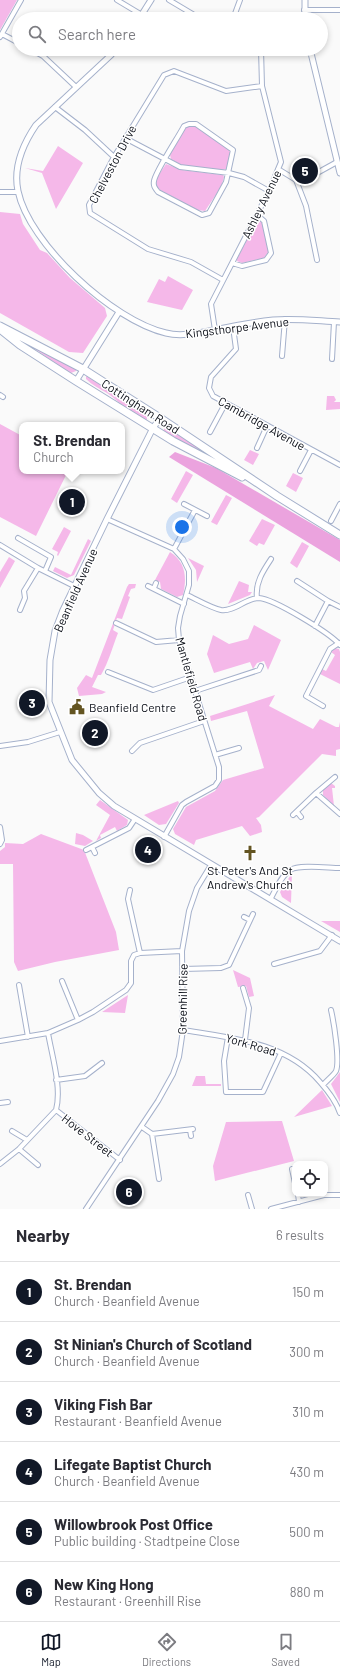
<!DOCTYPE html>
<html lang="en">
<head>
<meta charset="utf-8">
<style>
  body { margin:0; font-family:Barlow,sans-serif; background:#f2f2f3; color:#2b2b33 }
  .controls { position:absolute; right:12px; bottom:12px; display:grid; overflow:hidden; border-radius:8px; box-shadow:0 2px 6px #0003 }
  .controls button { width:36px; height:36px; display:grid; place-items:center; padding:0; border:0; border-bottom:1px solid #e1e1e2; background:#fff; color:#2b2b33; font:20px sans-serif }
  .you { position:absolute; left:182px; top:527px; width:14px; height:14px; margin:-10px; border:3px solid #fff; border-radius:50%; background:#1a73e8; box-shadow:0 0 0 6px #1a73e833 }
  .badge { display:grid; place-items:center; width:26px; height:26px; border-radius:50%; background:#111827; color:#fff; font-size:13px; font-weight:700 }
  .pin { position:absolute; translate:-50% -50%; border:2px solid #fff; box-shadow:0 1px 4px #0006 }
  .popup { position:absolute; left:19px; top:422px; width:106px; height:52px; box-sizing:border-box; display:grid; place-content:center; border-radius:8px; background:#fff; filter:drop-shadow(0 1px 3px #0005); font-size:13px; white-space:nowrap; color:#7c7c81 }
  .popup b { font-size:15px; color:#2b2b33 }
  .popup::after { content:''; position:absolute; left:50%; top:100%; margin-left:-8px; border:8px solid transparent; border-top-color:#fff }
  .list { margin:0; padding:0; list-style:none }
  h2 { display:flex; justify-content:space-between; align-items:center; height:52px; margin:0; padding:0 16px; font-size:17px }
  h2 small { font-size:13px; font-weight:400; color:#7c7c81 }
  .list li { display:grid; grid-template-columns:26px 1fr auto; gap:12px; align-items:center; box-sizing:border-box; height:60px; padding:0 16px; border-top:1px solid #e1e1e2 }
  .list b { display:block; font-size:15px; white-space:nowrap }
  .list p { margin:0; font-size:13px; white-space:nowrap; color:#7c7c81 }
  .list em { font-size:13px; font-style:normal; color:#7c7c81 }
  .icon { flex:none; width:22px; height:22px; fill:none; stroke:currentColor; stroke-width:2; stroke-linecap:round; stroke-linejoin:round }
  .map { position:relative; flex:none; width:340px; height:1209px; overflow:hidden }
  .search { position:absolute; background:#fff; box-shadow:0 2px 6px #0003; left:12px; right:12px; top:12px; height:44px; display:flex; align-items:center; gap:10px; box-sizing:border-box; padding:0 14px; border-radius:22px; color:#7c7c81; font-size:15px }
  .sheet { height:412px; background:#fff }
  nav { display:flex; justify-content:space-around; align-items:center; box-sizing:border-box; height:56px; border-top:1px solid #e1e1e2; background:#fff; font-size:11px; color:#7c7c81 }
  nav a { display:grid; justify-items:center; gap:2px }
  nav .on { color:#111827 }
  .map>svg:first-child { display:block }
  .green { fill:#f5b8e9 }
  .forest { fill:#eba3de }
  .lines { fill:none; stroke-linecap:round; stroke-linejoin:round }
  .minor-casing { stroke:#a5b1cb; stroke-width:6 }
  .tertiary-casing { stroke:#a5b1cb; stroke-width:7 }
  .trunk-casing { stroke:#a5b1cb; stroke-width:9 }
  .minor { stroke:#fff; stroke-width:4 }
  .tertiary { stroke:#fff; stroke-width:5 }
  .trunk { stroke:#fff; stroke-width:7 }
  .labels { text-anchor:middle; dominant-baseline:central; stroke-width:3; stroke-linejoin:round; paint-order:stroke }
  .street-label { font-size:12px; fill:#090d16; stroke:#fff }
  .poi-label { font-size:12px; fill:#090d16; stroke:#fff; text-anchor:start }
</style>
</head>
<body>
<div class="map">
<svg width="340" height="1209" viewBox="0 0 340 1209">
  <rect width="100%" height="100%" fill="#fafafa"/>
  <path class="green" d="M0,0H17L0,30Z
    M188,126L197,127L228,147L232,152L226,169L222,170L183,166L171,159L170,155L185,128Z
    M58,146L83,163L56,209L42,173L25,168L43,171Z
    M166,164L182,170L223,175L224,177L221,187L205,211L197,210L160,190L155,185L156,179Z
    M0,212L20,214L23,224L40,250L47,253L70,278L105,308L107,316L83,353L69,352L0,313Z
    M257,221H260L263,223L269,251L264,258L242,263L237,261V259Z
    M168,276L193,290L182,310L147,302L159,279L165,282Z
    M26,343L76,369V371L71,373L67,371Z
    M86,376L112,392L124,402L147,416V420C132,416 120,402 107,393C100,389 92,385 86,379Z
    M327,396H334L336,400L334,402H340V409L326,410Z
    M0,424L22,436V471H68L36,536L0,517Z
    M169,427L233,469L203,454L164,431V429Z
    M250,450L259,454L253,465L244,460Z
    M186,471L193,475L177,503L171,499Z
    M293,473L303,478L296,492L286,486Z
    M226,495L232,498L217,525L211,522Z
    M262,519L275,525L264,545L259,543L257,546L249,541Z
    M64,527L71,531L58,556L57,555L58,552L52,549Z
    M88,539L91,541L74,575L67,578L53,571L55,567L71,575Z
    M302,542L309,546L297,568L290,563Z
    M170,552C186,562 187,578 183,595L177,597L161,589L160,582L155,580Z
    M9,557L15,561L0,588V572Z
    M188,558L204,566L197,582L196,570Z
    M239,581L249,585L248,592H252L250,595L228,604Z
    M129,584H136L135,588L131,589L128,596L130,597L122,619L117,618L113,630L118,633C112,648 109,661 101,675H98L92,687L106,692L102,694L79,696L77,688L86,675L92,678L127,587Z
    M254,625L281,640L268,670L264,661L257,663L253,669L250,662L214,673L207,654L213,635L229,644L248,639Z
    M335,648L339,649L340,652V684L320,674V672L322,669L326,671L335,655L331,652Z
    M275,695L269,706L313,729L320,719L336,727H339L340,722V749L336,750V756L322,754L259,817L256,818L261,825L262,832L250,836L242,826L196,840L194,845L175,834L173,829L186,807L215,791L223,780L264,768L247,711L211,721L210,716Z
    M331,783L335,786V788H332L334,806L323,795V790Z
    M100,800L128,820L127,825L117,831L115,827L100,835L101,838L96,841L110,815L96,805Z
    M178,801L179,803L166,824L159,825L144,815Z
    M76,833L83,835L93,841L85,846L75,844Z
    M41,834L84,850L116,932L119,950L55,962L18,971L14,962L13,864H0V851L5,847V843L23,844Z
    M292,873L291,903L282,897L280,892Z
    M321,921H340V932Z
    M233,970L250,978L254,996L249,997L246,986L238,987Z
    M128,995L125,1013L102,1012Z
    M340,1072V1102L331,1084Z
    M196,1076H205L206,1084H221V1086H192Z
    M322,1090L332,1106L294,1117Z
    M282,1121L294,1161L215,1181L213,1166L226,1122Z"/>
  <path class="forest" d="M175,452L216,468L340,540V562L169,457Z"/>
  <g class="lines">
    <defs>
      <path id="minor" d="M117,0L142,15
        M169,0L201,19
        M304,10H340
        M233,19L240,0
        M2,34L19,43
        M0,37L21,0
        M30,49L43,56L76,87
        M43,56L48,49
        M55,107L85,130L114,157
        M189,124H196L233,150L226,182L209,213L202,215L158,192C155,188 153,186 154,181C155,172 179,136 184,126Z
        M125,138L180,167L229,173L244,177L269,191
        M278,169L296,180L306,206L317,260
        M308,178L337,162
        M0,192H18
        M232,263L242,266L266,260L271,253L264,221L257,215
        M223,280L191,262L148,249L90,213L89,205L114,157L164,75L174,71L226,91L262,86
        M233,327L236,349L211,377L209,388L213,396L340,465
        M215,330L211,304L269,191L281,162L262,86L261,49
        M282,356L285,319
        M332,359L334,322
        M0,395L3,397
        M210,432L225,404
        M257,448L267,426
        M300,471L311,450
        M184,504L207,516
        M107,519L174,549L183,559L189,571V585L180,616L178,628L179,640L219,767V780L215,786L186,802L182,805L164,837
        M331,521L340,504
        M18,538L51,557L45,571
        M0,545L38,568L74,586
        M174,549L195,510
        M297,581L328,601L315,626
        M148,586L184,604
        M154,588L156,583
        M187,595C196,599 211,608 221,610C234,612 246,598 259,598C274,599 330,633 340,645
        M257,598C255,583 263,571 271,559
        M328,601L340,607
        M20,610L25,598L24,591L38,568
        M116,623L156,642L179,640
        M108,672L153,690L191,677
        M195,691L259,670L261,666
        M323,706L306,696L330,649L339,643
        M0,746L28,742L60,732
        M132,751L140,743L204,721
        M215,755L239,748
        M316,793L335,777
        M297,812L301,817
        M293,815L316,793L340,814
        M0,827L2,840L0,844
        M92,847L95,853
        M86,850L129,828L135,819
        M130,890L128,899L140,953
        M271,898C276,889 281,876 290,870C300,864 328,868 340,868
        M244,917L250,920
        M274,964L320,951L332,935
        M183,969L221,968L229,965L253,914
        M62,981L78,1020
        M19,985L28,1037
        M243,988L249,1008L245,1040
        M183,1030C232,1038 286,1042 320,1082C328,1091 336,1101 340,1113
        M228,1037L224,1061L226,1092H263L281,1053
        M0,1041L48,1033L78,1020L93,1012L126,990L131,983V961L134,955L140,953L182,951
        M56,1080L85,1076L102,1063
        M323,1085C327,1080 333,1076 336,1071C340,1061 334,1023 331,1010
        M0,1103L8,1102
        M56,1110L120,1160
        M142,1127L152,1134L159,1179
        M190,1130L191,1136
        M12,1131L27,1140
        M152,1134L193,1129
        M19,1149L38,1165
        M0,1164L19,1149L56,1110C62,1088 52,1056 48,1033
        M292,1169L295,1183
        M298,1194L299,1202
        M248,1195L252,1209
        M86,1209L158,1101L173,1074L179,1057L183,1030L182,951L189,911L197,888L211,865
        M271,1209L324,1195H340"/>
      <path id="tertiary" d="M305,0V19
        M139,19L151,0
        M116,49L111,55L36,125C23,144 13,167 18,191C29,244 113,321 166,333C181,337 198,333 214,330C233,326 253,322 273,320C295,318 318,321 340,322
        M310,49L340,173
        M76,381L119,312
        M160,418L153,428L107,519L63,610L55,631L50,660L49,702L72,760L99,793L114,806L340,941"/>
      <path id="trunk" d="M0,326L83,369L160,418L277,496L340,535
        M0,329L20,345L76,381L173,441L242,477"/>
    </defs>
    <use href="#minor" class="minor-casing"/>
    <use href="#tertiary" class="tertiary-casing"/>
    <use href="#trunk" class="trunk-casing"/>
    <use href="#minor" class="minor"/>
    <use href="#tertiary" class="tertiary"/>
    <use href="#trunk" class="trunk"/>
  </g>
  <defs>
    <symbol id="civic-bare" viewBox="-9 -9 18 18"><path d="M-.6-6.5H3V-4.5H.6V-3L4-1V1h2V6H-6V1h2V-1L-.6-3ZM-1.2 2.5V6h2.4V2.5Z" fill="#635421" stroke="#fff" stroke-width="2.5" paint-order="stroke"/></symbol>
    <symbol id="church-bare" viewBox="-9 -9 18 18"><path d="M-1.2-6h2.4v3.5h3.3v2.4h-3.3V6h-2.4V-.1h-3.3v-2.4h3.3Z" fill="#635421" stroke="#fff" stroke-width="2.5" paint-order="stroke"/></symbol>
  </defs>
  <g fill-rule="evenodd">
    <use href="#civic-bare" x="66" y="696" width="22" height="22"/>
    <use href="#church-bare" x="239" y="842" width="22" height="22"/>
  </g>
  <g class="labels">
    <g class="street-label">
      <text transform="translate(112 164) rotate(-62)">Chelveston Drive</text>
      <text transform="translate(261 204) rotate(-64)">Ashley Avenue</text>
      <text transform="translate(237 327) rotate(-7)">Kingsthorpe Avenue</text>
      <text transform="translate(141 406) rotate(33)">Cottingham Road</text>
      <text transform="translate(262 423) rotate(29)">Cambridge Avenue</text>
      <text transform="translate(75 590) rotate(-66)">Beanfield Avenue</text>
      <text transform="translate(192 679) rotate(74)">Mantlefield Road</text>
      <text transform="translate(182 999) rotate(-89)">Greenhill Rise</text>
      <text transform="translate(251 1044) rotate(16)">York Road</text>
      <text transform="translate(88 1135) rotate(38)">Hove Street</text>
    </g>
    <g class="poi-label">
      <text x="89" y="707">Beanfield Centre</text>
      <text x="250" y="870" text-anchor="middle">St Peter's And St<tspan x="250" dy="14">Andrew's Church</tspan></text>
    </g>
  </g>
</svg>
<div class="controls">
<button><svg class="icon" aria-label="locate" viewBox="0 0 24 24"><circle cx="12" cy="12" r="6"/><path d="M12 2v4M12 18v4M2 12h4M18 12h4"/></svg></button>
</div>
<div class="you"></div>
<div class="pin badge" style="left:72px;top:502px">1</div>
<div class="popup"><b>St. Brendan</b>Church</div>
<div class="pin badge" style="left:95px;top:733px">2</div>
<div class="pin badge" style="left:32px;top:703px">3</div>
<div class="pin badge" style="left:148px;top:850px">4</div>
<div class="pin badge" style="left:305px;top:171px">5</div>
<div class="pin badge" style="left:129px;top:1192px">6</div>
<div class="search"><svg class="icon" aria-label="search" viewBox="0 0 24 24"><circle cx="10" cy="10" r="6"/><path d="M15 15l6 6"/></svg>Search here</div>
</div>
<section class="sheet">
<h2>Nearby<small>6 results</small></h2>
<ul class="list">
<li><span class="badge">1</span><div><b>St. Brendan</b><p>Church · Beanfield Avenue</p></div><em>150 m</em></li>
<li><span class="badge">2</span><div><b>St Ninian's Church of Scotland</b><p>Church · Beanfield Avenue</p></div><em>300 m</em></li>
<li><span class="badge">3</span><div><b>Viking Fish Bar</b><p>Restaurant · Beanfield Avenue</p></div><em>310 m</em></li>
<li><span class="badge">4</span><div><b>Lifegate Baptist Church</b><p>Church · Beanfield Avenue</p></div><em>430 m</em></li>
<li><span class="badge">5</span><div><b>Willowbrook Post Office</b><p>Public building · Stadtpeine Close</p></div><em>500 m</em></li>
<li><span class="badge">6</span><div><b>New King Hong</b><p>Restaurant · Greenhill Rise</p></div><em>880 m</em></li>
</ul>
</section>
<nav>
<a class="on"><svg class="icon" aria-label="map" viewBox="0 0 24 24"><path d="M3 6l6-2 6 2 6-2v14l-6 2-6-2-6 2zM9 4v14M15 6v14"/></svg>Map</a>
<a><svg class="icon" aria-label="directions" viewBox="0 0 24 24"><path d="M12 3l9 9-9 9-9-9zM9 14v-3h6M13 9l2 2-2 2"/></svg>Directions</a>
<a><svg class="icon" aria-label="saved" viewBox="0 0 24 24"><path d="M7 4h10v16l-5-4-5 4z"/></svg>Saved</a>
</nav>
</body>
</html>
